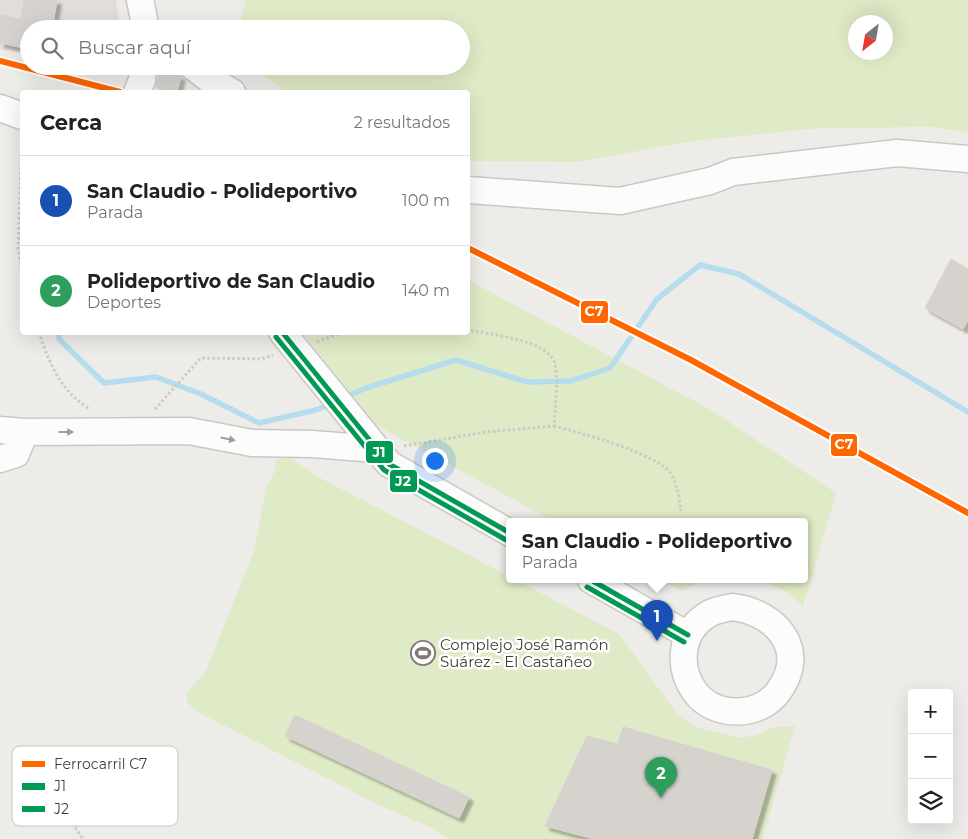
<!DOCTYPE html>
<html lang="es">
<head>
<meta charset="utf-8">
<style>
  body { margin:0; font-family:Montserrat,sans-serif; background:#f6f6f6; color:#222 }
  .controls { position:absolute; right:15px; bottom:15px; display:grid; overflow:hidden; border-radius:5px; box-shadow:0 5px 20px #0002 }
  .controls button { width:45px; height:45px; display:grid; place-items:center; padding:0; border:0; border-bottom:1px solid #e0e0e0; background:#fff; color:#222; font:25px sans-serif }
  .compass { position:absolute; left:848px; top:15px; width:45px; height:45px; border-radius:50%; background:#fff; box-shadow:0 5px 20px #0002; rotate:211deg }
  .you { position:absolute; left:434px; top:460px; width:18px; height:18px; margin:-12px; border:4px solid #fff; border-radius:50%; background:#1a73e8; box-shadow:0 0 0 8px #1a73e833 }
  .badge { display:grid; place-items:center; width:32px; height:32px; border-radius:50%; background:#db2777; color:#fff; font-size:16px; font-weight:700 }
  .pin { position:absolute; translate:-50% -41px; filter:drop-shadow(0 1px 2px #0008) }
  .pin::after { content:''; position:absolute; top:26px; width:18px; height:15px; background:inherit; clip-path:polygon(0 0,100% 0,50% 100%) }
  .popup { position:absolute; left:506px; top:518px; width:302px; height:65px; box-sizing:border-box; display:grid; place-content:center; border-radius:5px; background:#fff; filter:drop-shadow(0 1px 4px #0005); font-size:16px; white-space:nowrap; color:#767676 }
  .popup b { font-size:19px; color:#222 }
  .popup::after { content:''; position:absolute; left:50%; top:100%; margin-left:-10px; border:10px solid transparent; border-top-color:#fff }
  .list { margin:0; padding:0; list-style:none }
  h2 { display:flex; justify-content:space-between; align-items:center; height:65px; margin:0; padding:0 20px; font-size:21px }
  h2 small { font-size:16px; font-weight:400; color:#767676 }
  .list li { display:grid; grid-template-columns:32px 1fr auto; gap:15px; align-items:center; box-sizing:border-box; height:90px; padding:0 20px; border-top:1px solid #e0e0e0 }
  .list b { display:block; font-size:19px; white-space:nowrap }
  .list p { margin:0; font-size:16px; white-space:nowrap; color:#767676 }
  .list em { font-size:16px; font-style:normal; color:#767676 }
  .icon { flex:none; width:28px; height:28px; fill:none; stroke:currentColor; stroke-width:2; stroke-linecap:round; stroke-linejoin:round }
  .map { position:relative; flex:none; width:968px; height:839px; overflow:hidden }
  .search { position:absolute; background:#fff; box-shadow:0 5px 20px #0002; left:20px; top:20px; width:450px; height:55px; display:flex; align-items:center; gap:12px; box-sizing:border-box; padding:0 18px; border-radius:28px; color:#767676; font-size:19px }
  .panel { position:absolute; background:#fff; box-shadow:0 5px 20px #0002; left:20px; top:90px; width:450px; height:245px; border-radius:5px }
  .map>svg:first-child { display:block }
  .industrial { fill:#e1ddd9 }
  .green { fill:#dfeac6; fill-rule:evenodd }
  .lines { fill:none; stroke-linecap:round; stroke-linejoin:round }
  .stream { stroke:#b6ddee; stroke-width:5.5 }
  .building { fill:#d6d3cf; stroke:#d7d3cd; filter:url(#shadow) }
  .minor-casing { stroke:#cbc8c4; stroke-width:29 }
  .path { stroke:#cdcac6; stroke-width:3; stroke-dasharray:2.5 2.5; stroke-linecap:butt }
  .minor { stroke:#fcfcfc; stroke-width:26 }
  .bus-1-casing { stroke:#fff; stroke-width:9 }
  .bus-2-casing { stroke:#fff; stroke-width:9 }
  .bus-1 { stroke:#009a55; stroke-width:5 }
  .bus-2 { stroke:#009a55; stroke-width:5 }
  .rail-1-casing { stroke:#fff; stroke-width:10 }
  .rail-1 { stroke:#f60; stroke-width:6 }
  .oneway { fill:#a09c98 }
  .labels { text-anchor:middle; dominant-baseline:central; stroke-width:5; stroke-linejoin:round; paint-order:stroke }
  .poi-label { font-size:15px; fill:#443d34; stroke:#fff; text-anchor:start }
  .key { fill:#fff; stroke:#c7c5c2; stroke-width:1 }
  .key-label { font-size:14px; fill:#443d34 }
  .line-badge { stroke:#fff; stroke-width:2 }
  .badge-label { font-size:14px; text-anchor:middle; font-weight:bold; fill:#fff }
</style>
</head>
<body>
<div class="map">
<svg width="968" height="839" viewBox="0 0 968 839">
  <defs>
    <filter id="shadow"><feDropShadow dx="4.5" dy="4.5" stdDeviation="1" flood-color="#0004"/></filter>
  </defs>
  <rect width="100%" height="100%" fill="#eeece8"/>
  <path class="industrial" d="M0,0H116L120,29H29V55L0,49Z"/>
  <path class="green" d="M246,0H968V132L931,127L820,128L693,141L577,162L468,161V92H286L250,66H461V29H238ZM856,22H886V52H856Z
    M468,280L711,410L836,493L803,607L788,593L762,580H804V522H555L376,425L303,333L468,332Z
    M286,455L322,479L509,576L510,580H516L619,634L678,715L698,728L741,738L757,735L774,727L795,726L763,839H449L432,828L377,804L194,710L187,701V692L205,673L254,551L266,489L274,472L277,460Z
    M661,580H705L682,591Z"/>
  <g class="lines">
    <path class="stream" d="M59,332V339L104,383L156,377L201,394L259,423L316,410L330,404
      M343,398L366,388L456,360L527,382L571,381L610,368L657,299L700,265L739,274L968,412"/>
  </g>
  <path class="building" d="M24,0H57L52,29H29V49L0,43V15L21,19Z
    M160,70L181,76L177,92L156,88Z
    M951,259L968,269V320L963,329L925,308Z
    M295,715L469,797L459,818L285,736Z
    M623,727L772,770L752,839H594L545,826L587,736L618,744Z"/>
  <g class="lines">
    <defs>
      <path id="minor" d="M140,0L146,29
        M192,66L209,79L232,92
        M137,92L142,80L143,66
        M0,108L22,116
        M468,190L620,201L710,181L733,172L897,153L968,159
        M282,332L389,464L510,533
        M0,430L25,432L189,431L252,443L312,444L376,449
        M0,459L16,454L25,432
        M591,580L688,635
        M732,607C777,612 809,651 778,692C759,718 714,718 695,692C677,667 680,632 707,615C714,610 724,609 732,607Z"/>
    </defs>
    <use href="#minor" class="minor-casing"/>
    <path class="path" d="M22,137L18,249L22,270
      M39,332C48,362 62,393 90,409
      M317,342L343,332
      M155,409L201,358L261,359L273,355
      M554,426C578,432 659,454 671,474C678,485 679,499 681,511
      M404,446L486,432L554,426C555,407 559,383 555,364C550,340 488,334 468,330
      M61,807L83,839"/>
    <use href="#minor" class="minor"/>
    <defs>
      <path id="bus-1" d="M282,332L389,464L510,533
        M591,580L688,635"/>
      <path id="bus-2" d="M276,337L384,470L506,540
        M587,587L684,642"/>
    </defs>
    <use href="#bus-1" class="bus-1-casing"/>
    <use href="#bus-2" class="bus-2-casing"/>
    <use href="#bus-1" class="bus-1"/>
    <use href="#bus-2" class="bus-2"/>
    <defs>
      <path id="rail-1" d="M0,61L120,92
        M468,248L691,360L968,513"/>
    </defs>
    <use href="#rail-1" class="rail-1-casing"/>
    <use href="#rail-1" class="rail-1"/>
  </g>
  <defs><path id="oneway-solid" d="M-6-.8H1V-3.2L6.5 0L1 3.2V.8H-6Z" transform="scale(1.25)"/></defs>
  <g class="oneway">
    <use href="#oneway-solid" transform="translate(66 432)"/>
    <use href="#oneway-solid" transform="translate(228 439) rotate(11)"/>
  </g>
  <defs>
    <symbol id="stadium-ring" viewBox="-11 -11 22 22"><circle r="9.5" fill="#fff" stroke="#807a73" stroke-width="1.5"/><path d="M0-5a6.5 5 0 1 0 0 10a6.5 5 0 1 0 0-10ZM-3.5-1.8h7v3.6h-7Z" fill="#807a73"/></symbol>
  </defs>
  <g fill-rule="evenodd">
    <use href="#stadium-ring" x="409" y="639" width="28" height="28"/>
  </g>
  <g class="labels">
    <g class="poi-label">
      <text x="440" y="644">Complejo José Ramón<tspan x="440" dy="17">Suárez - El Castañeo</tspan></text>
    </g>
  </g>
  <rect x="12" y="746" width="166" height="80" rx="8" class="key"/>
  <rect x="22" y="761" width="23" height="6" fill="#f60"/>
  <rect x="22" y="783" width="23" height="7" fill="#009a55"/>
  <rect x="22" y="806" width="23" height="6" fill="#009a55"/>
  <g class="key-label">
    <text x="54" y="769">Ferrocarril C7</text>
    <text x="54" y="791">J1</text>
    <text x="54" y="814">J2</text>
  </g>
  <g class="line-badge">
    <rect x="580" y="300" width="29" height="24" rx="5" fill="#f60"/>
    <rect x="830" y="433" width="28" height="24" rx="5" fill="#f60"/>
    <rect x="365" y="440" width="29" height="24" rx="5" fill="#009a55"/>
    <rect x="389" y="469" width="29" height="24" rx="5" fill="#009a55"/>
  </g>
  <g class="badge-label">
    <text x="594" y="316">C7</text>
    <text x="844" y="449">C7</text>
    <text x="379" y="457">J1</text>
    <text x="403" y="486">J2</text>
  </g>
</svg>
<div class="controls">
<button>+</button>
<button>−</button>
<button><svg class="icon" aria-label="layers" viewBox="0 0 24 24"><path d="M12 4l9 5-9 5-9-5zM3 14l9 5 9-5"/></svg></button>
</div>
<svg class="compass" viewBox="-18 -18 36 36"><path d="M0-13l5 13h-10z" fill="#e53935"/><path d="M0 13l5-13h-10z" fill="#767676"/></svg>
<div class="you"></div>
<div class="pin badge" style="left:657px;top:641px;background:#1a4fb4">1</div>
<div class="popup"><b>San Claudio - Polideportivo</b>Parada</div>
<div class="pin badge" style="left:661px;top:798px;background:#2e9e5b">2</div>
<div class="search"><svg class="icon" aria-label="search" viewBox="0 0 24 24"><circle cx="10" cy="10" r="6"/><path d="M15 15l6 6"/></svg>Buscar aquí</div>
<section class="panel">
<h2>Cerca<small>2 resultados</small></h2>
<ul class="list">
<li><span class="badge" style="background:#1a4fb4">1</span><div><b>San Claudio - Polideportivo</b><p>Parada</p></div><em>100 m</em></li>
<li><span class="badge" style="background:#2e9e5b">2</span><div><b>Polideportivo de San Claudio</b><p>Deportes</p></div><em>140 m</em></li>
</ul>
</section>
</div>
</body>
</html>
